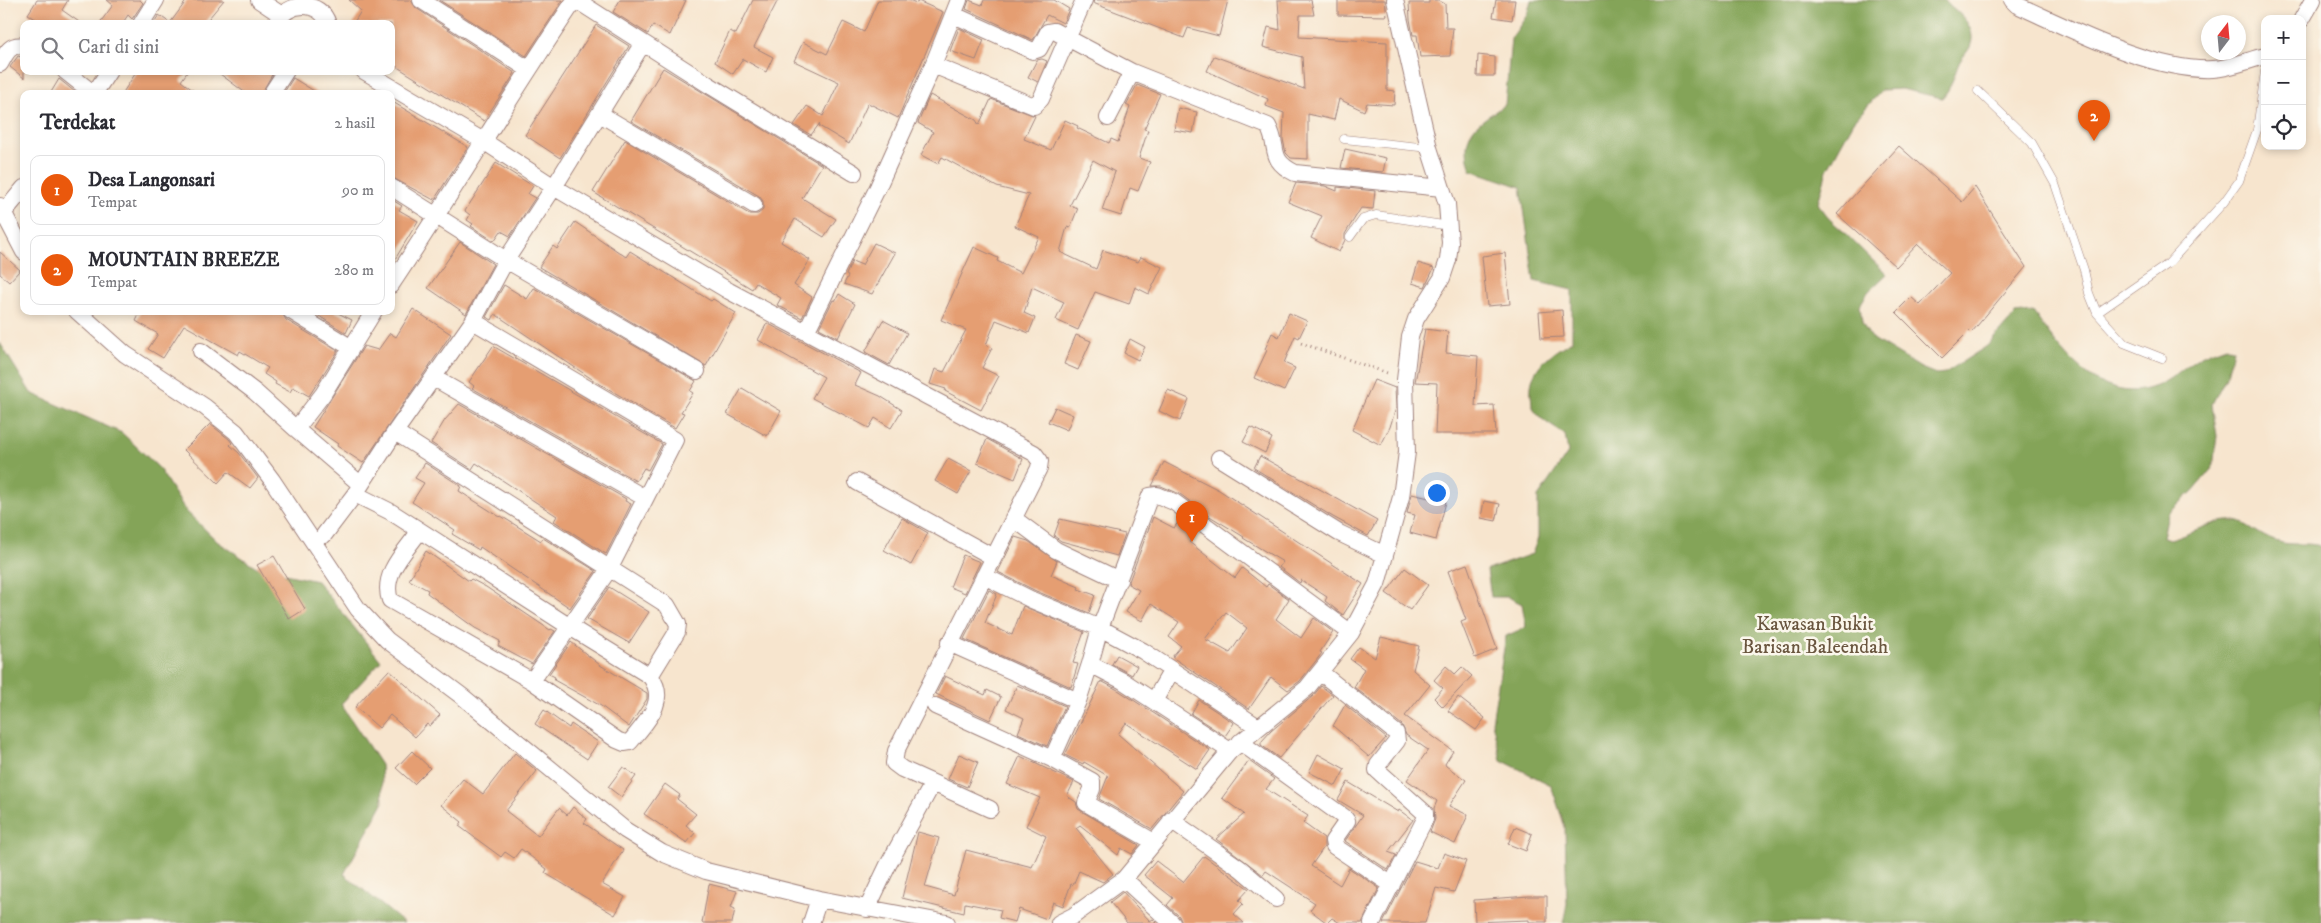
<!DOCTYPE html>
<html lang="id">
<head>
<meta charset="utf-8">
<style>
  body { margin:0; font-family:"IM FELL DW Pica",serif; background:#f2f2f3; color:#2b2b33 }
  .controls { position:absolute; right:15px; top:15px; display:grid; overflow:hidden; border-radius:10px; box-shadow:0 2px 8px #0003 }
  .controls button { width:45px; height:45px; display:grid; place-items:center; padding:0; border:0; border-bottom:1px solid #e1e1e2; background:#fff; color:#2b2b33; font:25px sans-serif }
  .compass { position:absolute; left:2201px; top:15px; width:45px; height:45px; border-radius:50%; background:#fff; box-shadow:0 2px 8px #0003; rotate:16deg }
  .you { position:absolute; left:1436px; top:492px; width:18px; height:18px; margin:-12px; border:4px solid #fff; border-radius:50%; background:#1a73e8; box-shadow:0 0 0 8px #1a73e833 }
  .badge { display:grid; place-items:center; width:32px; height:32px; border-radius:50%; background:#ea580c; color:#fff; font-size:16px; font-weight:700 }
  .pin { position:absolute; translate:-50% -41px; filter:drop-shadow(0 1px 2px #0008) }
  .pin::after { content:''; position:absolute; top:26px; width:18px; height:15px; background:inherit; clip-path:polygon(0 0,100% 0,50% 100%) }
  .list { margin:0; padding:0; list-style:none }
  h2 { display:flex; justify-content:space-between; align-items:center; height:65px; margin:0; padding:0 20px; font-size:21px }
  h2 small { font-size:16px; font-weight:400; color:#7c7c81 }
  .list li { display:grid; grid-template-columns:32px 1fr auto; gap:15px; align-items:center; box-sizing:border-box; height:70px; margin:0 10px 10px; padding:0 10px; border:1px solid #e1e1e2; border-radius:10px }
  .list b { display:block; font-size:19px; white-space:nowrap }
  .list p { margin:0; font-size:16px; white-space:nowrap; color:#7c7c81 }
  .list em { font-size:16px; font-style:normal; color:#7c7c81 }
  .icon { flex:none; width:28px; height:28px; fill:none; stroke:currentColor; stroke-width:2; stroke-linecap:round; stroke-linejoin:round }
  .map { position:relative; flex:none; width:2321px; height:923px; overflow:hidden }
  .search { position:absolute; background:#fff; box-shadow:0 2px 8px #0003; left:20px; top:20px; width:375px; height:55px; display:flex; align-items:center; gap:12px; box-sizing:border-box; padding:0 18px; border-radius:10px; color:#7c7c81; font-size:19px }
  .panel { position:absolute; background:#fff; box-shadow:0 2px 8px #0003; left:20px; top:90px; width:375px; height:225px; border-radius:10px }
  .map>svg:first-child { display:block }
  .forest { fill:#84a459; stroke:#676242 }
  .building { fill:#e59e72; fill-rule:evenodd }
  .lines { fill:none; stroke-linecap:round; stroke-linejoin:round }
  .service-casing { stroke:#a0827c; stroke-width:9 }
  .minor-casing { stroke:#a0827c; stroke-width:18 }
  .path { stroke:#a0827c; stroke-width:3; stroke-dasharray:1 4; stroke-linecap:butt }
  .service { stroke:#fff; stroke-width:8 }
  .minor { stroke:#fff; stroke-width:16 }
  .labels { text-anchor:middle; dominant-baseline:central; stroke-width:5; stroke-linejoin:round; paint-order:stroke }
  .park-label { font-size:20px; fill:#6a563f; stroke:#fbf7ec }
</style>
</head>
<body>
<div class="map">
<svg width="2321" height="923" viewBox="0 0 2321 923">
  <rect width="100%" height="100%" fill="#fbf7ec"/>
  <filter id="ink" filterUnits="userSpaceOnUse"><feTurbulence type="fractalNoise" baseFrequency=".02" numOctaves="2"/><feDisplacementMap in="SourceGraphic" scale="10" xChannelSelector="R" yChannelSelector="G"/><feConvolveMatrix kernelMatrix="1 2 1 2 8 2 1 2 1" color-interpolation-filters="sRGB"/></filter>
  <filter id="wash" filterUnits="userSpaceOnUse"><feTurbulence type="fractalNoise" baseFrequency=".0096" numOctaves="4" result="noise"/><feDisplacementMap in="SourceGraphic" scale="20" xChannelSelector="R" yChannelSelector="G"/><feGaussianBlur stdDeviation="1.12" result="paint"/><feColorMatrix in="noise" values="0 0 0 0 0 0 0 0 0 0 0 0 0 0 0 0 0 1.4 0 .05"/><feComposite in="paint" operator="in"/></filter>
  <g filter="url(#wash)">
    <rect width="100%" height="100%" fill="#f7e5ce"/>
    <path class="forest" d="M1531,0H1943C1956,10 1979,27 1970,47C1967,53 1962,57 1959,63C1954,75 1951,89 1942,98L1901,89L1882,90L1854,121L1827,170L1818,203C1825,217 1833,222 1844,232C1858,246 1872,260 1887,274L1868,292L1860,305L1862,322L1870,337L1921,368L1936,374L1945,373L1987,346L2015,314L2033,312C2061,352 2103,411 2160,384C2175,377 2187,364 2201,356C2209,352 2218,349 2226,346L2233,350L2227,375L2212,404L2217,436L2213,467L2193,491L2168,514L2163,537L2170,539C2191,534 2225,513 2244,524C2256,530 2265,539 2279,542C2292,546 2307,542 2321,546V923H1563L1567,904L1565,827L1551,785L1501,760L1492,722L1506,636L1526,627L1522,604L1508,597H1491L1487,570L1532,554L1538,538V497L1568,453L1565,435C1556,428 1537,419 1533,407C1531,404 1532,399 1531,396C1528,368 1551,353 1572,341V290L1534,281L1521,187L1471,170C1458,132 1478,123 1505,105L1511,39L1527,15Z
      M0,343L31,393L122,433L158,467L186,511L218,542L258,568L317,581L381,661L341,704L381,765L383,803L344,874L404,923H0Z"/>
    <g id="blocks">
      <path class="building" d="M37,0H68L62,10L82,24H43L28,14Z
        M107,0H140L143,3L132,19L128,15L122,24H99L113,5Z
        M187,0H224L204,24H153L159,15L170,23Z
        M349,0H411L416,8L515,73L484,121L391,63V24H353L361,11Z
        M439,0H563L526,56Z
        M620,0H686L670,35L653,25L648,34L613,12Z
        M753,0H778L754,47L773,57L766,72L743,59L733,74L715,62L730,31L736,34Z
        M878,0H908L917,3L918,1L943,12L898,118L868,103L849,144L819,126L820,123L811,135L794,125L807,106L823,116L839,82L794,61L803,42L827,54L843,22L864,32Z
        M969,0L982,5L984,0H1054L1069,9L1063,23L1047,15L1033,40L966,9Z
        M1094,0H1228L1219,36L1188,28L1184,38L1093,3Z
        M1278,0H1311L1314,15H1300L1299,37L1387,42V90L1395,91L1394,105L1367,103L1364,111L1339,99L1334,120L1308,114V159L1291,158L1286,153L1283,139L1284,113L1266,106L1268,99L1207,71L1214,56L1304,89L1302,57L1263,47L1268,27L1280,30Z
        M1338,0H1385L1387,16L1338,15Z
        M1429,0H1438L1445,4L1446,28H1453L1450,56L1420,57L1417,35H1413L1410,19L1409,3H1429Z
        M1496,0H1515L1512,20L1493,17Z
        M596,25L629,46L560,158L525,135Z
        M959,28L984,40L976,60L950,51Z
        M1478,55L1495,57V76H1477Z
        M18,56L24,58V78L10,67Z
        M1042,59L1047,61L1038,82L1028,77L1037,60Z
        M663,68L822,165L802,198L836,219L824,237L795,219L781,242L810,260L794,285L812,297L802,318L777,305L781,298L756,283L752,289L593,192L625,140L749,214H758L763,210V201L759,196L631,121Z
        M137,71H188L181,81L198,94H122Z
        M216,71H274L261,94H247Z
        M293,78L319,94H283Z
        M59,79L75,92L73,94H50Z
        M1137,85L1160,94L1144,129L1148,130L1139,158L1150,162L1138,191L1130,188L1121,216L1102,210L1115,172L1093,160L1070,205L1078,208L1070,228L1067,227L1060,252L1096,269L1103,250L1138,262L1141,257L1162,267L1149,294L1135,287L1129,304L1095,292L1078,330L1056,320L1064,302L1032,287L1024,313L1035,318L1029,333L996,320L986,345L992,348L982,368L999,376L981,410L945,391L946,389L930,384L935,369L944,372L966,330L941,320L974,247L998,258L997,261L1021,273L1039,237L1015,226L1029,195L997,187L942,157L938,164L921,155L933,132L918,123L930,95L976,120L979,125L991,99L1035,116L1024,139L1051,150L1065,120L1078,126L1077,128L1109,143L1111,139L1118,142L1130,107L1126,105Z
        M391,101L468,147L434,200L391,177Z
        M1178,108L1197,112L1193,133L1174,130Z
        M1899,146L1962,202L1975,187L2026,267L1972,332L1970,330L1942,358L1896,312L1911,297L1920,305L1950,273L1918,244L1896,267L1837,214Z
        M1345,149L1386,158L1383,172L1341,168Z
        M496,163L533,186L528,194L535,198L510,236L501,231L494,241L471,226L473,224L467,220L470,215L465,211Z
        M1296,183L1325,186L1337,191V187L1375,191L1373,209L1361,208L1345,234V240L1339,252L1311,238L1322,216L1288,202Z
        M391,199L402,206L399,210L418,221L391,266Z
        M575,222L626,257L630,251L711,301L713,299L736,313L706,366L539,267L553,246L557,249Z
        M460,242L493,264L466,314L428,288Z
        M874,243L895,253L872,294L844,284L848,276L846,275L852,261L862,265Z
        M0,252L20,270L9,282L0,274Z
        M1505,253L1510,304L1487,306L1482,256Z
        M1418,263L1434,268L1425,287L1412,283Z
        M504,285L527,299L534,288L696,381L690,391L693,393L681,412L684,413L675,428L595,381L495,314L492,320L486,317Z
        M839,294L855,304L838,338L819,328L833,300L835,301Z
        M413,309L451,334L363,463L337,446L338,444L313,427L364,346L378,350L390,333L396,337Z
        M1562,310L1564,337L1541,338L1539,312Z
        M141,311H281L286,320L338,351L309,396L293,387L290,392L275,384L276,382L264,374L268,368L240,351L238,355L184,325L163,358L148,349L158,334L136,321Z
        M311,311H334L352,320L346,333Z
        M1289,313L1307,321L1299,338L1295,336L1284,363L1295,368L1284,391L1254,378L1267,350L1265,349L1272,333L1279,337Z
        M883,320L907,333L889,365L865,352Z
        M767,323L861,373L855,385L880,396L902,410L891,428L875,418L869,428L812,398L824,377L758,340Z
        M1425,329L1448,332L1446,353L1478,356L1475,406L1494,405L1496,434H1435L1437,383L1415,382Z
        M1076,335L1091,341L1078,370L1064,364Z
        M1130,339L1145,347L1138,360L1124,353Z
        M493,346L662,444L648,470L644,468L636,481L472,388L474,386L469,382Z
        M1374,380L1395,388L1396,408L1390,427L1381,445L1352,430Z
        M742,388L781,411L767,436L727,414Z
        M1168,390L1189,399L1180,421L1159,411Z
        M459,404L626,499L625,501L631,504L606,554L554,521L557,516L476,463L472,469L431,443L445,420Z
        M1055,407L1073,415L1067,430L1048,422Z
        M210,424L229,439L232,443L230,445L239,453L258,478L250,488L228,472L218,483L184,450Z
        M1251,427L1272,438L1265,453L1243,442Z
        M987,439L1023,459L1015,479L977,463Z
        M1260,456L1377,521L1368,536L1333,517L1254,468Z
        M948,459L971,471L958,494L935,481Z
        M1164,462L1219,490L1363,584L1343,615L1325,601L1327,597L1301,580L1300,583L1279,567L1283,562L1243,538L1244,537L1208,515L1180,494L1161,486H1152Z
        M425,463L461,486L459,491L500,517L501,516L541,541L543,538L596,571L570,608L480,547L479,550L452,534L455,530L412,502L424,483L415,478Z
        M1412,494L1446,502L1436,540L1410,533L1415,515L1407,513Z
        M1484,501L1500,504L1496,521L1481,518Z
        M1153,517L1174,528L1179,521L1195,533L1189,542L1235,578L1242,568L1266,587L1268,584L1289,599L1276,619L1301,638L1314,618L1333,632L1320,652L1322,653L1300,681L1288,690L1271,677L1249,709L1172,657L1181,646L1169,637L1179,622L1151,604L1142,621L1126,612L1139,590L1128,584ZM1226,612L1247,628L1230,653L1205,639Z
        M902,518L928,533L911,565L884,550Z
        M1060,519L1125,534L1117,556L1061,541L1054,536Z
        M1015,537L1028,541L1057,561L1051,575L1079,587L1078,589L1095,595L1089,613L1036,591L998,572Z
        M426,551L469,581L471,579L486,587L550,630L551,629L555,631L532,664L498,646L500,641L475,628L427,593L428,590L409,580Z
        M963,555L980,562L965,593L950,587Z
        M274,556L305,609L289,619L257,565Z
        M1467,564L1497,649L1475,658L1461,622L1466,620L1448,571Z
        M1405,568L1428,585L1410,610L1386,593Z
        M609,587L649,612L629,643L587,619Z
        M989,590L997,594L985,623L1012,635L1023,606L1084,632L1073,663L1078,664L1071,687L964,639Z
        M1381,637L1419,646L1413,670L1430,685L1405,716L1453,751L1445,764L1446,766L1466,780L1449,806L1468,815L1455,844L1430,832L1435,819L1434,808L1437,801L1407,780L1428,750L1406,735L1402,725L1354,687L1364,669L1350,659L1359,647L1375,658Z
        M571,642L600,665L647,693V699L629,727L601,706L554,680L555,677L549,674Z
        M1117,655L1137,666L1132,675L1112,664Z
        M1446,666L1455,674L1462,667L1472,676L1443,707L1434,698L1443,688L1434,680Z
        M389,670L440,715L430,726L427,724L415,737L390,715L379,728L355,707Z
        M945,676L985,695L987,690L1001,697L990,720L936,694Z
        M1101,681L1118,690L1210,750L1197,769L1126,723L1118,734L1183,791L1152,829L1099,799L1108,776L1084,762L1083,764L1065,755Z
        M1017,685L1065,706L1047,746L1018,733L1024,718L1006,709Z
        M1321,686L1333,695L1279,758L1261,745V742L1271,731L1313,696Z
        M1458,697L1485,718L1476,730L1448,711Z
        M1199,700L1234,723L1225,736L1191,714Z
        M1345,705L1386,738L1369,757L1333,726Z
        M544,710L569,728L571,724L598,742L587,759L535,724Z
        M412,751L430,768L414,784L396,768Z
        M515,753L537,771L506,811L538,836L559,808L567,815L573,807L587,819L584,823L623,850L602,884L625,897L615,915L545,873L547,869L521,849L514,858L505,852L501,857L459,826L462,822L441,805L463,779L483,794Z
        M959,754L978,762L967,787L948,779Z
        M1318,754L1345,769L1336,786L1309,772Z
        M1020,756L1074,782L1067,796L1076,802L1078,809L1139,845L1132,854L1121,848L1118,855L1080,825L1076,828L1113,874L1103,882L1079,871L1073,885L1071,884L1063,906L1053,902L1047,919L1019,909L1015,922L999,918L1001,910L965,903L964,913L902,898L918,832L939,838L925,887L954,895L966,850L1032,867L1046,836L1026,826L1040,798L1007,784Z
        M1249,761L1274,779L1266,789L1308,816L1303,823L1324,838V847L1311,866L1340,885L1349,868L1379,888L1362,923H1340L1332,918L1327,923L1310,910L1315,903L1266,871L1263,875L1216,839L1244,814L1222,798Z
        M623,767L636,776L621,797L608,787Z
        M1348,782L1398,812L1399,810L1413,820L1388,852L1396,855L1388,870L1345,841L1363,815L1338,800Z
        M665,784L680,795L677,799L696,814L686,825L695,833L687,843L644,814Z
        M1515,827L1532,834L1526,851L1508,844Z
        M1444,853L1466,861L1454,892L1436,888L1425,923H1383L1415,861L1438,868Z
        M1204,856L1249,889L1239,900L1243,904L1234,914L1244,923H1182L1179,916L1167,905L1173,898L1144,875L1156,861L1183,882Z
        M709,884L737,891L731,907L735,909L732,923H702Z
        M1123,892L1150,921L1153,919L1157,923H1127L1110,902Z
        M1529,896H1547V922H1529V920L1475,922L1474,900Z"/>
    </g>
  </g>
  <g filter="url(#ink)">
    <use href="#blocks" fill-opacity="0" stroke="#a0827c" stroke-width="1"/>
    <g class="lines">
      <defs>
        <path id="service" d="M1978,91L2032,143L2055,184L2084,270L2089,293L2097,313
          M1344,139L1429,148
          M1350,237L1363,219L1376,215L1450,226
          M2162,358L2124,343L2097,313L2168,264L2224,202L2239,181L2257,130L2265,71"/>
        <path id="minor" d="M259,0L280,14
          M421,0L528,69
          M576,0L709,85L854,173
          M2012,0L2017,5C2071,29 2153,72 2213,69C2230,68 2248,60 2265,56
          M954,15L1033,51L1039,49L1048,32L1054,31L1132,72L1268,126C1280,148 1267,159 1295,173L1442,188
          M2302,19L2313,0
          M141,24L156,0
          M276,24C287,0 321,0 328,24
          M0,64C6,53 10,43 24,46
          M933,65L1034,106L1041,99L1084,0
          M65,71L94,94
          M364,71L485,142L554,187L729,291L806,332
          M94,94L109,71
          M271,94L286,71
          M600,114L754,205
          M1108,118L1132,72
          M391,187L506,260L697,371
          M0,206L24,252
          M0,217L24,188
          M391,285C454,191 511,94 575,0
          M77,311L125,354L205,407L236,432L272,480L358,609L387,640L463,697L625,830L662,853L706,871L819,899L947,923
          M291,311L350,347
          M473,321L675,440L610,568L532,681
          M201,351L255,392L296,429L323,394L374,311
          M434,378L645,498
          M296,429L360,484
          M395,432L667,605L678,624L677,632L650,676
          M1219,458L1339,533L1385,555
          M857,482L993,557
          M1013,518L1056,550L1119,580
          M419,532C405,552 381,574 390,600L532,681L617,740L624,743L630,742C646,722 669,701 650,676L570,627L391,512L355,494L395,432L473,321L506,260L554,187L643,43
          M324,535L355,494
          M984,576L1032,600L1100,628L1143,651L1258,727
          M949,643L1078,701
          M1320,672L1396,733L1397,741L1378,765L1377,770L1425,813V819L1372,923
          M1154,701L1172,670
          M935,706L1052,759L1092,781V789L1086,803L1154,842
          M1240,742L1344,817L1347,821L1333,841L1334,846L1392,885
          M1230,751L1123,681L1090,664L1100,628L1150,496L1157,495L1174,502L1351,633
          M1052,759L1078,701L1090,664
          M933,783L990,809
          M1171,820L1241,869L1276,899
          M1124,879L1172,923
          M867,909L888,865L933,783L902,769L894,763L896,751L1039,468L1040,461L1034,453L806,332L878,187L933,65L959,0
          M811,923L819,899
          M1059,923L1073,916L1124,879L1230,751L1307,688L1351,633L1377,584L1401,497L1407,452L1405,380L1410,337L1416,319L1442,278L1448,260L1450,243L1447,204L1429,148L1395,0"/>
      </defs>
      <use href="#service" class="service-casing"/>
      <use href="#minor" class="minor-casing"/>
      <path class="path" d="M1301,343L1390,374"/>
      <use href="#service" class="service"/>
      <use href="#minor" class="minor"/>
    </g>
  </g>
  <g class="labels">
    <g class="park-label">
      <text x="1815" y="624">Kawasan Bukit<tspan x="1815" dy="23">Barisan Baleendah</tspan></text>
    </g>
  </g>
</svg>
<div class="controls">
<button>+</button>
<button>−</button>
<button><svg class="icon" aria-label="locate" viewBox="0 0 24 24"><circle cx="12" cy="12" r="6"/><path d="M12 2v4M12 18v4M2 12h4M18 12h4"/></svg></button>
</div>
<svg class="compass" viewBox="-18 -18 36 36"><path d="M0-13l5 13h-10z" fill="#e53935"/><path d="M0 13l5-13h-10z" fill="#7c7c81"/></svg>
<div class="you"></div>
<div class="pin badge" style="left:1192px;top:542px">1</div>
<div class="pin badge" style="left:2094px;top:141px">2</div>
<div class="search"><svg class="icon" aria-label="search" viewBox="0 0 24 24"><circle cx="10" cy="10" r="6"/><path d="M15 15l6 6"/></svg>Cari di sini</div>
<section class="panel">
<h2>Terdekat<small>2 hasil</small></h2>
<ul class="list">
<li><span class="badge">1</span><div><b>Desa Langonsari</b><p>Tempat</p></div><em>90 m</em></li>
<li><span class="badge">2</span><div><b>MOUNTAIN BREEZE</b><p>Tempat</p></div><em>280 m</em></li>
</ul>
</section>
</div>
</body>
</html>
